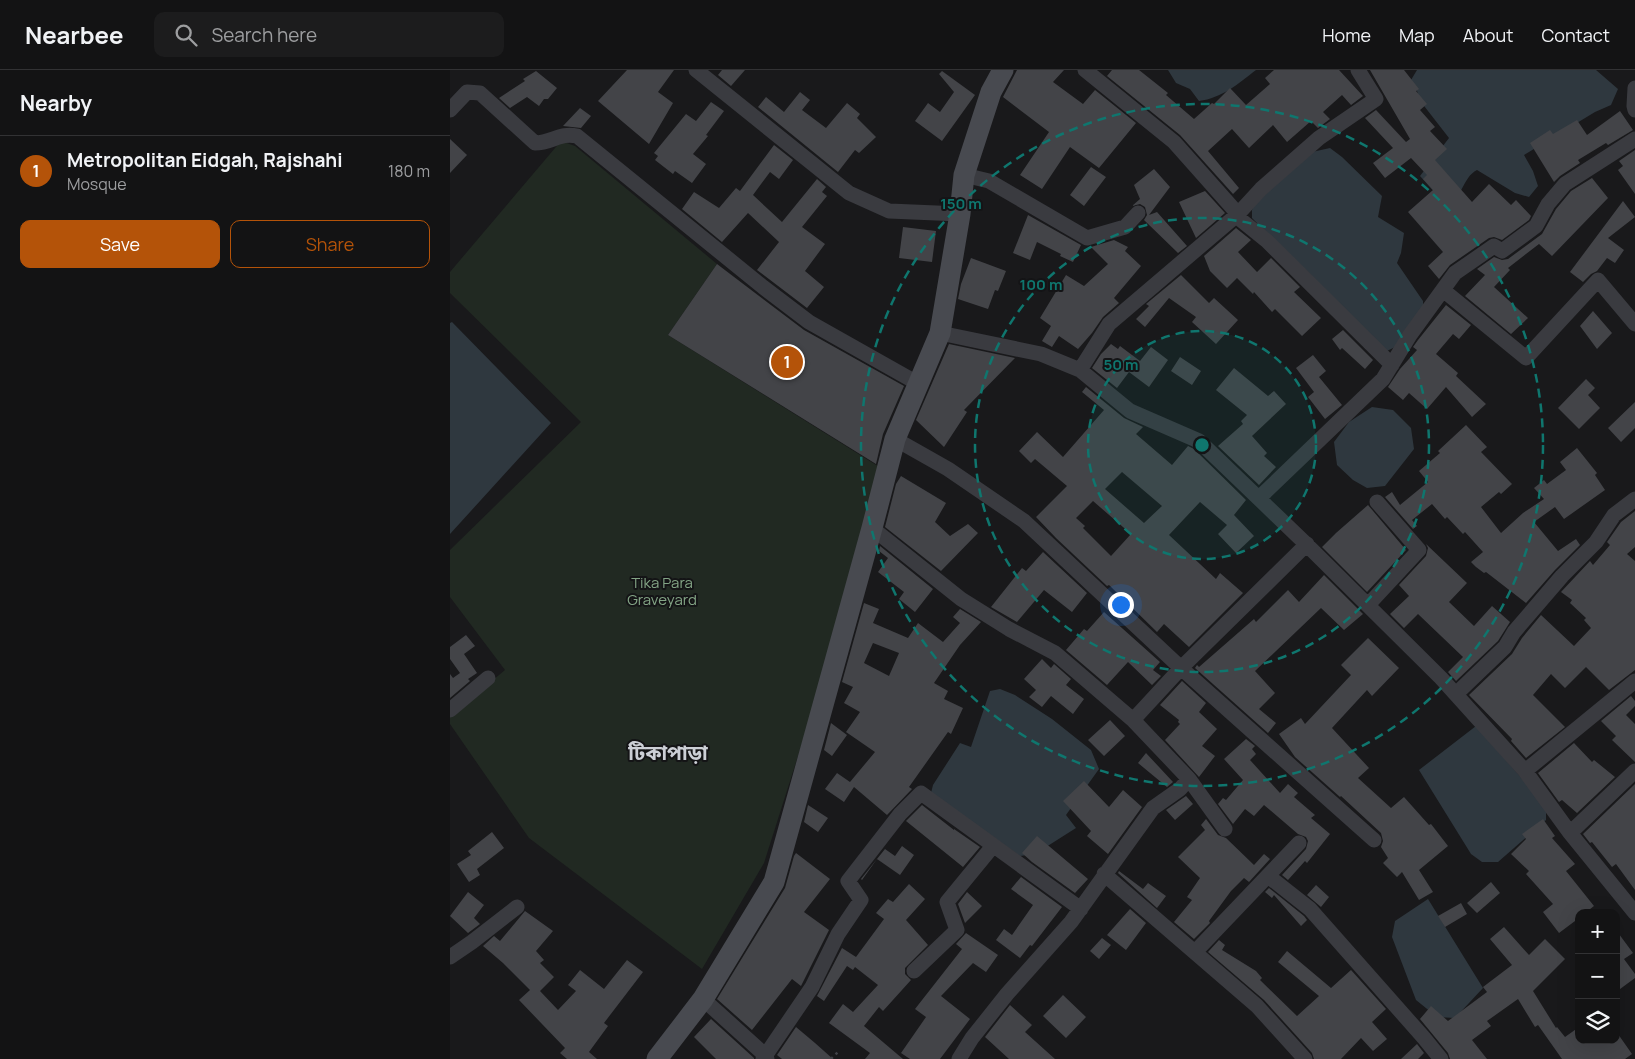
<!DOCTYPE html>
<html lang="en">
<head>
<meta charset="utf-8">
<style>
  body { margin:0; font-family:Manrope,"Noto Sans Bengali",sans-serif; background:#1c1c1d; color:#f1f3f6 }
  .controls { position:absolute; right:15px; bottom:15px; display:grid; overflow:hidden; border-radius:10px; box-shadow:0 5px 20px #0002 }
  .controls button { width:45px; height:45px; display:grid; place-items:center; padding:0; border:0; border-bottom:1px solid #323234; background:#131314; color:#f1f3f6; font:25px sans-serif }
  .you { position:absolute; left:670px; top:534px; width:18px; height:18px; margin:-12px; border:4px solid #fff; border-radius:50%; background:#1a73e8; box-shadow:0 0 0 8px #1a73e833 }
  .badge { display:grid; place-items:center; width:32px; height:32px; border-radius:50%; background:#b45309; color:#fff; font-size:16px; font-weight:700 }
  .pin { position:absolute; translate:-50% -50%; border:2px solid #fff; box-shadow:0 1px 5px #0006 }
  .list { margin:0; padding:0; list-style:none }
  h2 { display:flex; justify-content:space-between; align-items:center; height:65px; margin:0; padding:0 20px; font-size:21px }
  h2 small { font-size:16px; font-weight:400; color:#9d9ea0 }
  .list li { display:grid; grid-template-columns:32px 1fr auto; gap:15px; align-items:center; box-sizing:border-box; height:70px; padding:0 20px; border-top:1px solid #323234 }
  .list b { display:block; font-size:19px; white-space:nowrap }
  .list p { margin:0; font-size:16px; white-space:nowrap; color:#9d9ea0 }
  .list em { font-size:16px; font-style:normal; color:#9d9ea0 }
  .actions { display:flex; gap:10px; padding:15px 20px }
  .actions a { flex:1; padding:11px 0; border:1px solid #b45309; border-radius:10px; text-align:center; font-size:18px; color:#b45309 }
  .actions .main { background:#b45309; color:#fff }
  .icon { flex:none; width:28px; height:28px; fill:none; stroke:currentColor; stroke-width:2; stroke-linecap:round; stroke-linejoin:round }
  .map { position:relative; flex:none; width:1185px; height:989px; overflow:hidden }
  header { display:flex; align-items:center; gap:30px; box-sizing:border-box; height:70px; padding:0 25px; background:#131314; border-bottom:1px solid #323234 }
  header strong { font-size:24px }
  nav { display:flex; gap:28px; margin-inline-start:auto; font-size:18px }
  .search { width:350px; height:45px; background:#1c1c1d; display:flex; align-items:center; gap:12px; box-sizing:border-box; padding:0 18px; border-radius:10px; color:#9d9ea0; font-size:19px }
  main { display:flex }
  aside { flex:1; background:#131314 }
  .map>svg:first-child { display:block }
  .green { fill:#212922 }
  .water { fill:#2f383f }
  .building { fill:#434448; fill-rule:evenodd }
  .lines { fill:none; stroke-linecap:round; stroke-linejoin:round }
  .path { stroke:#404247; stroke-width:2.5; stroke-dasharray:2.5 4; stroke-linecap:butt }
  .street { stroke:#3a3b40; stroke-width:15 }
  .secondary { stroke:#484a50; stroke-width:21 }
  .ring { fill:none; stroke:#0f766e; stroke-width:2.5; stroke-dasharray:9 6 }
  .labels { text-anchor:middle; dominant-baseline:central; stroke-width:4; stroke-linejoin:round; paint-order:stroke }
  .park-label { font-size:15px; fill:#83a485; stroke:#141416 }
  .district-label { font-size:20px; font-weight:bold; fill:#cccfd6; stroke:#141416 }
  .centre { fill:#0f766e; stroke:#141416; stroke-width:2.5 }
  .ring-label { font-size:15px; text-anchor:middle; font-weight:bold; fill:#0f766e; stroke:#141416; stroke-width:4; stroke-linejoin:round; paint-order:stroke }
</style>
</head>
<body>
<header>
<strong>Nearbee</strong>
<div class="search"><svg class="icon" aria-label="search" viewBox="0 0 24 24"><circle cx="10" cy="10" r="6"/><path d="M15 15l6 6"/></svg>Search here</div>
<nav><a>Home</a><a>Map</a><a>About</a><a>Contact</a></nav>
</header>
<main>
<aside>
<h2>Nearby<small></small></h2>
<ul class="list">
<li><span class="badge">1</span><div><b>Metropolitan Eidgah, Rajshahi</b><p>Mosque</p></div><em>180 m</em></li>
</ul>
<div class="actions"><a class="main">Save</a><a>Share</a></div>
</aside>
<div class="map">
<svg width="1185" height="989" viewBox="0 0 1185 989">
  <rect width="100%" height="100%" fill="#19191b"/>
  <path class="green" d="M111,71L125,76L267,194L218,265L431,398L354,667L314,793L252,899L79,768L0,654V646L55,600L0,527V480L131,352L0,223V202Z"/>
  <path class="water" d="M718,0H806C788,14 772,28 749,31L740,19L726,13Z
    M967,0H1146L1168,19L1161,35L1145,42L1074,85L1083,101L1088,116L1079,127L1065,123L1027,100C1012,108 1015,125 996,135L970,106L999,68L971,32L967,21L958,15Z
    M880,78L892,87L932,126L928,147L954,163L951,183L947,193L973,231V237L945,277L935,282L802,148V140L805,133L862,82Z
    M2,252L101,353L0,464V253Z
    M922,337L943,340L961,358L964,379L935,416L917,418L903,410L887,395L884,372L899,352Z
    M550,619L565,625L602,649L641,680L649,699L616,745L626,758L585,784L570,786L481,723L483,715L510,673L521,677L540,621Z
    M1026,656L1096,736V750L1048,792H1032L1021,784L969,700Z
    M978,829L1033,918L1005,948L987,947L966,930L942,867L945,851Z"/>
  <path class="building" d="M177,0H224L208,22L223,33L199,74L148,31Z
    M272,0H295L281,16L268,5Z
    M567,0H614L603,12L633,34L645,20L686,53L649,98L620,77L592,119L570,105L599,62L553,27Z
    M662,0H689L718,23L716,25L744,49L762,33L764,34L780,18L796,35L820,14L815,8L824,0H889L913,26L901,35L892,25L873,42L880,49L868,58L861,51L837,72L823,55L799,78L782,59L758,81L789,118L783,124L730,65L657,6Z
    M920,0H954L969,19L966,21L977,34L970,40L985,57L980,61L997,79L985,90L1022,132L1039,114L1061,135L1066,130L1081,146L1079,150L1052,170L1044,167L1039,168L1000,195L989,209L978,196L993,182L958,142L983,120L973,109L977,105L961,88L935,108L923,93L943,78L915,48L926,40L956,72L960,69Z
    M86,1L107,18L98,29H94L89,36L77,27L60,38L49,28L75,11L73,9Z
    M492,1L525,25L492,71L465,51L478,33L490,42L504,22L489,4Z
    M350,22L360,30L352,40L376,58L397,33L410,44L407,48L426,67L409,83L405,80L388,102L308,37L316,27L334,42Z
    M261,32L274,41L256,65L258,66L243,84L256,94L242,113L225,101L223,104L205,90L208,86L204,83L236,44L246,51Z
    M130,38L141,46L131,58L113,56Z
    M1170,41L1183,60L1158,75L1156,73L1128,90L1130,93L1110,106L1104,112L1080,73L1100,60L1103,64L1127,50L1137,65Z
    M0,69L17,85L0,103Z
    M324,75L343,90L329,109L320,102L303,125L332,152L367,109L376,117L372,122L377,126L352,157L375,174L355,201L374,217L357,238L307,200L329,172L298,143L272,172L232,139L244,122L269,138L286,118L290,121Z
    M1185,80V124L1168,100L1173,96L1169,91Z
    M641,97L656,107L634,136L620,125Z
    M704,99L720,117L699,145L707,142L737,176L728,183L694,150L697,145L695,137L690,134L682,136L690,129L684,115Z
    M1142,108L1158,128L1102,186L1089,174L1058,198L1060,200L1044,217L1078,248L1061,264L1015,226L1035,205L1027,199L1044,187L1052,190L1058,189L1092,164L1106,139L1121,121Z
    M755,121L775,143L746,168L729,132Z
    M1173,131L1185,147L1158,168L1174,180L1165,193L1157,188L1147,201L1141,204L1133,212L1120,202Z
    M578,145L631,175L623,192L610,186L611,184L587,172L580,190L563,183Z
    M453,157L486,161L482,192L449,188Z
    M786,158L801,170L788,182L807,202L821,188L850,217L844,222L871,248L852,266L825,239L822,242L804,222L803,224L787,208L777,218L760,201L754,186Z
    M664,170L678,177L675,181L691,196L664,228L669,233L653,247L642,263L628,279L609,266L602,277L592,271L601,256L590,248L616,205L634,216L658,194L641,177Z
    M521,188L556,201L548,221L545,220L538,239L508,229L511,214Z
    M267,194L354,260L454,316L433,364L426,394L218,265Z
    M731,205L759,233L764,228L788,250L766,274L742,252L746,247L719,228L695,257L686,249L699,236L696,234Z
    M996,235L1021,255L1009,269L1003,264L986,284L1008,303L1006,306L1036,334L1022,347L996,317L977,339L959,323L953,330L938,317L950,299L967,280L963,277L968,270Z
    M1143,241L1162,263L1147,279L1130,256Z
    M893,260L923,290L915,299L892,278L890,280L882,269Z
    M499,274L565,288L514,340L517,342L494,377L466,350Z
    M661,274L668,279L670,276L690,291L701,277L718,290L699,317L679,302L667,318L642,298L651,284Z
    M863,285L876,301L869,307L892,335L875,349L858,327L864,322L846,298Z
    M730,287L751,301L742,315L721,301Z
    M784,298L818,326L824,321L836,334L802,366L817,383L814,386L826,397L809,415L768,376L793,354L791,351L797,345L766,320Z
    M1136,309L1145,318L1138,325L1150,338L1129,359L1108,338Z
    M636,317L674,348L693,357L686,364L722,395L738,376L744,379L796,430L784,445L804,466L786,483L768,464L777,455L750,432L719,465L766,509L770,503L793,523L739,577L714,554L707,562L659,515L657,516L606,468L586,447L617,416L585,389L581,393L569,381L587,362L613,387L654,340L632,322ZM672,402L712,436L694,453L655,419ZM643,431L681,464L661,486L633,458L635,456L626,448Z
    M1185,332V358L1171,372L1158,358Z
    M1016,355L1037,377L1031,382L1062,414L1051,424L1049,422L1031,437L1051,463L1073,443L1094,429L1084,418L1094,410L1097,414L1116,400L1110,392L1127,378L1147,403L1145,405L1155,420L1114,449L1105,437L1084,452L1108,481L1126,469L1130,475L1105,500L1076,533L1036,502L1034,503L1026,497L1021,492L1033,482L1015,462L1013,464L997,447L995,449L982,434L962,450L967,456L963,459L935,427L942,422L950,435L978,412L969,401L990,383L988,381Z
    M451,406L496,433L485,452L500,466L518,454L528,463L491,501L435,457L446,414Z
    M918,435L956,480L917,522L872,477L886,463Z
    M1185,441V477L1177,484L1185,491V600L1159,620L1136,597L1115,618L1101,604L1083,625L1115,657L1076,688L1061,671L1062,669L1019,625L1062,584L1072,568L1091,545L1124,576L1141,558L1134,550L1136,548L1120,533L1122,530L1111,522L1140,491L1143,495L1160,475L1157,472L1171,452Z
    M976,474L1017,513L999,532L1024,556L1042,536L1060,552L1048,571L1006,611L998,602L1013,587L968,544L954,558L940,544L959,526L949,515L976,486L978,478Z
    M430,476L483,519L465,542L449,529L454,522L428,502L438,488L429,481Z
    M593,482L637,523L622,542L594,520L567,552L541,537L572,498L576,501Z
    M874,505L913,544L894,560L871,538L805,601L825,623L809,639L826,653L818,663L745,598L747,595L749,597L804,549L806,552L838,520L849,532Z
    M414,533L429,539L423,553L458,568L468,553L493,572L510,553L503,547L510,539L531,552L510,575L484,613L498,621L494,629L513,638L501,664L498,662L459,717L462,719L437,745L404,717L394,732L375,719L387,703L400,712L425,682L396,662L410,642L394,633L403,617L392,612ZM423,573L449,583L439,606L414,593Z
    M654,542L710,592L703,600L711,606L702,615L678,592L657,615L616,580L634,559L637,561Z
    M16,565L25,576L14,584L27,603L18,609L20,611L0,628V604L3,608L10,603L0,589V577Z
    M918,568L949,598L922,626L917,620L882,658L919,698L908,708L941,738L954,727L979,755L981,754L998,776L969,800L983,822L969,830L952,802L947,807L933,793L938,788L931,777L933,771L931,763L891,726L890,727L845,687L829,664L851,648L855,654L901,605L891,595Z
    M592,589L601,598L604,594L621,609L616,615L634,629L623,644L601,626L592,637L579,627L586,620L574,609Z
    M732,611L756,633L749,642L767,659L752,676L765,686L749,707L715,670L730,654L728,652L729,650L710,635Z
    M1181,626L1185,631V636L1176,645L1185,654V692L1162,670L1166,666L1151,651Z
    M660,650L675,666L654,686L638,670Z
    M381,653L397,665L382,686L374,680Z
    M796,669L805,676L802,679L806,684L800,690L830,723L838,714L848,723L844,727L865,745L861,748L880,764L857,793L855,791L838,810L832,805L856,779L858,771L856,767L848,764L814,735L804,746L795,739L783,754L768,734L773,728L776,730L793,710L774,689Z
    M1124,673L1142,692L1144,690L1165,707L1127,743L1112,730L1109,732L1088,703Z
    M696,683L723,712L717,717L688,693Z
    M634,711L659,737L673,720L692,737L658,784L637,766L641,761L613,731Z
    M1185,714V820L1166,794L1162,797L1142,772L1140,773L1133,764Z
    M736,726L743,734L725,750L716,740Z
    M358,735L378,748L368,762L354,752Z
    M472,735L504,760V759L530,777L513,797L456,751Z
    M756,749L768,765L776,768L804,795L814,784L820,789L799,812L794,808L781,821L759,851L760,853L744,869L724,852L742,830L737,827L750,808L728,787L755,760L751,755Z
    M1093,749L1105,766L1102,768L1125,794L1116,801L1144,836L1135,843H1129V848L1109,863L1093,842L1103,834L1076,804L1079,801L1061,784L1076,769L1072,764Z
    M42,762L54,778L27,799L30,805L19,812L7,794L21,785L18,781Z
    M587,766L638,809L625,823L582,792L572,783Z
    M452,776L464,785L450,805L427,789L412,810L411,809L435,779L445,786Z
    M346,783L380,809L354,842L379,860L351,916L342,909L302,960L267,929L335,818L344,786Z
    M669,801L693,819L698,813L716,826L707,838L668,803Z
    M571,807L612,837L582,876L580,875L570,888L546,870L554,859L562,865L583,835L561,819Z
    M1041,812L1050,823L1027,843L1017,833Z
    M459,814L475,829L456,850L478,875L455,898V904L461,910L433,941L429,937L414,956L453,989H415L420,983L379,953L393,934L403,942L428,915L405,897L403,900L397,896L374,931L367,926L392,878L406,887L434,849L426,843L438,829L443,832Z
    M866,815L879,827L871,837L857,825Z
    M819,818L854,846L857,850L851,856L824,825L822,828L815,822Z
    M18,822L34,835L24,848L30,854L18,863L0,846Z
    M517,822L532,836L515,853L508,834Z
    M1011,833L1017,844L995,857L988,846Z
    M680,839L696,853L676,880L657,865Z
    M75,841L103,861L86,881L94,890L90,893L104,907L90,921L108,940L126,921L118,915L130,900L154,919L177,890L193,902L154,953L158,956L139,982L147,989H117L110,983L115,978L69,930L80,920L53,893L33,876L44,866L50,871Z
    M1054,857L1079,885L1095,869L1115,889L1083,921L1106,958L1107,957L1115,967L1129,957V970H1166V966L1168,964L1182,984L1175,989H1112L1088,955L1085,957L1068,929L1037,951L1041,956L1022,970L1037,989H1000L998,983L970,949L981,936L998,951L1037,922L1033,917L1062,895L1040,869Z
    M1166,860L1183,883L1174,889L1185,904V908L1166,922Z
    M516,863L548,885L536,902L523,893L491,926L520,949L490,989H460L451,983L476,947L465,939L512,879L506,874Z
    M652,868L661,875L649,889L640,881Z
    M769,870L775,875L772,880L806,901L812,908L810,910L847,946L869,926L828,892L837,881L881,918L901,900L936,939L922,952L937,969L923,981L911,968L891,989H864L862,983L814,930L758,882Z
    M613,925L636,947L616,968L593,946Z
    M560,935L582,955L575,962L605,989H559L535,967Z
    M261,949L304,988V989H266L244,967Z
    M346,957L365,973L383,989H332L327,985Z
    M967,974L974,983L968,989H951Z"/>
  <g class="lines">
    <path class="path" d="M381,989L389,981"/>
    <path class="street" d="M246,0L399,123L439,141L510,144
      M635,0L724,72L788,144L811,119L869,68L926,29L908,0
      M1185,18L1184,36L1185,40
      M0,40L17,22L30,23L85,73C102,73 110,62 127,66L313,217L359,252L469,314
      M514,105L539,111L637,168L675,157L688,143
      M993,220L1076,288L1148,210L1185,254
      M490,263L591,284L630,300L680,341L749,371L854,472L991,608L1075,701L1120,763L1185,843
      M630,300L659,254L788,144L791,150L817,171L942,295
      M445,369L498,399L574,451L731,598L924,770
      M809,428L933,309L960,265L1005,203L1044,176L1052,181L1086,156L1098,134L1115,114L1185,69
      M422,458L511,529L559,559L605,583L683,650
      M918,535L969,480L927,432
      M1006,624L1055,577L1064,562L1112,506L1146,472L1164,445L1185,429
      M0,640L38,608
      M1075,701L1185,611
      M739,709L775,759
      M1120,763L1185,701
      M654,804L807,936L855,989
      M818,806L860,839L974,968L991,989
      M745,882L849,773
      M0,887L22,872L67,837
      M464,901L507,860L497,832L543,776
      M253,929L315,985L317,989
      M313,989L362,917L388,864L411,830L398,811L450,744L471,723L631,839
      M509,989L522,968L557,924L621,852L703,738L730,719L739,709L683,650L731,598L857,474"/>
    <path class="secondary" d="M207,989L253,929L324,812L422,458L445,369L490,263L510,144L514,105L541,22L553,0"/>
  </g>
  <circle cx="752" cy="375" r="114" fill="#0f766e" fill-opacity=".12"/>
  <g class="ring">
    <circle cx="752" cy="375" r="114"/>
    <circle cx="752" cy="375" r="227"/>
    <circle cx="752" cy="375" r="341"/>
  </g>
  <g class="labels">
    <g class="park-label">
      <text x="212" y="512">Tika Para<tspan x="212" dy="17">Graveyard</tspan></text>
    </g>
    <g class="district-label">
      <text x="218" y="682">টিকাপাড়া</text>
    </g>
  </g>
  <circle cx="752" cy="375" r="8" class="centre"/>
  <g class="ring-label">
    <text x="511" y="139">150 m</text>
    <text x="591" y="220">100 m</text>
    <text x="671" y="300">50 m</text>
  </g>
</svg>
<div class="controls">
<button>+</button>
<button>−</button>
<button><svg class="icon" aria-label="layers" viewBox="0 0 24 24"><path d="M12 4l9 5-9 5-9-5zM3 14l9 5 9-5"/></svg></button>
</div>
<div class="you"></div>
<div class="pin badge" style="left:337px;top:292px">1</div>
</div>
</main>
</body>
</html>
